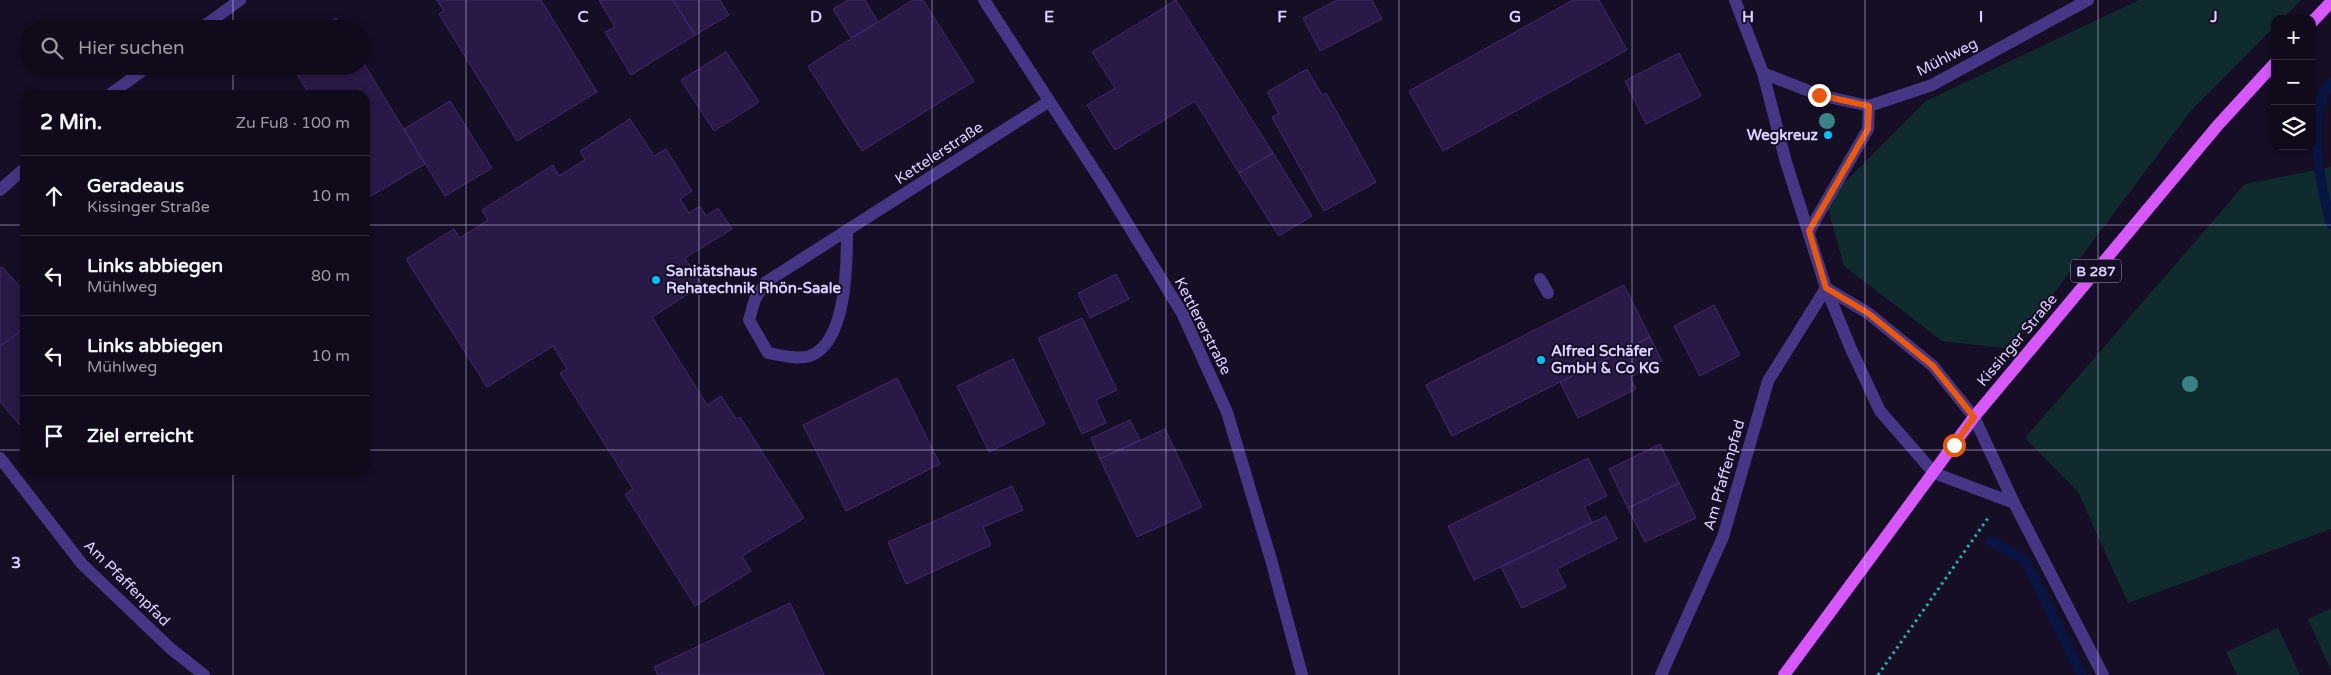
<!DOCTYPE html>
<html lang="de">
<head>
<meta charset="utf-8">
<style>
  body { margin:0; font-family:"Varela Round",sans-serif; background:#191324; color:#f1f3f6 }
  .controls { position:absolute; right:15px; top:15px; display:grid; overflow:hidden; border-radius:10px; box-shadow:0 2px 8px #0003 }
  .controls button { width:45px; height:45px; display:grid; place-items:center; padding:0; border:0; border-bottom:1px solid #302b3a; background:#100a1b; color:#f1f3f6; font:25px sans-serif }
  .stop { position:absolute; width:15px; height:15px; margin:-11px; border:4px solid #ea580c; border-radius:50%; background:#fff }
  .stop.end { background:#ea580c; border-color:#fff; box-shadow:0 1px 5px #0008 }
  .list { margin:0; padding:0; list-style:none }
  h2 { display:flex; justify-content:space-between; align-items:center; height:65px; margin:0; padding:0 20px; font-size:21px }
  h2 small { font-size:16px; font-weight:400; color:#9c9aa3 }
  .list li { display:grid; grid-template-columns:32px 1fr auto; gap:15px; align-items:center; box-sizing:border-box; height:80px; padding:0 20px; border-top:1px solid #302b3a }
  .list b { display:block; font-size:19px; white-space:nowrap }
  .list p { margin:0; font-size:16px; white-space:nowrap; color:#9c9aa3 }
  .list em { font-size:16px; font-style:normal; color:#9c9aa3 }
  .icon { flex:none; width:28px; height:28px; fill:none; stroke:currentColor; stroke-width:2; stroke-linecap:round; stroke-linejoin:round }
  .map { position:relative; flex:none; width:2331px; height:675px; overflow:hidden }
  .search { position:absolute; background:#100a1b; box-shadow:0 2px 8px #0003; left:20px; top:20px; width:350px; height:55px; display:flex; align-items:center; gap:12px; box-sizing:border-box; padding:0 18px; border-radius:28px; color:#9c9aa3; font-size:19px }
  .panel { position:absolute; background:#100a1b; box-shadow:0 2px 8px #0003; left:20px; top:90px; width:350px; height:385px; border-radius:15px }
  .map>svg:first-child { display:block }
  .green { fill:#102b2e }
  .lines { fill:none; stroke-linecap:round; stroke-linejoin:round }
  .stream { stroke:#081543; stroke-width:10 }
  .building { fill:#281946; stroke:#432a73 }
  .path { stroke:#2baeb9; stroke-width:3; stroke-dasharray:2.5 4; stroke-linecap:butt }
  .minor { stroke:#453785; stroke-width:12 }
  .major { stroke:#d858ff; stroke-width:12 }
  .tree { fill:#3a8385 }
  .route { stroke:#ea580c; stroke-width:6 }
  .grid { fill:none; stroke:#ddd1ff; stroke-width:1; stroke-opacity:0.55 }
  .poi-dot { fill:#00bffc; stroke:#150e24; stroke-width:2 }
  .labels { text-anchor:middle; dominant-baseline:central; stroke-width:4; stroke-linejoin:round; paint-order:stroke }
  .shield { fill:#150e24; stroke:#a196bd; stroke-width:1 }
  .shield-label { font-size:14px; font-weight:bold; fill:#ddd1ff }
  .street-label { font-size:15px; fill:#ddd1ff; stroke:#150e24 }
  .poi-label { font-size:15px; font-weight:bold; fill:#ddd1ff; stroke:#150e24; text-anchor:start }
  .grid-label { font-size:16px; text-anchor:middle; font-weight:bold; fill:#ddd1ff; stroke:#150e24; stroke-width:4; stroke-linejoin:round; paint-order:stroke }
</style>
</head>
<body>
<div class="map">
<svg width="2331" height="675" viewBox="0 0 2331 675">
  <rect width="100%" height="100%" fill="#150e24"/>
  <path class="green" d="M2139,0H2301L2282,19H2275V26L2189,113L2012,349L1942,341L1844,266L1826,201L1926,101Z
    M2331,167V529L2128,603L2078,492L2025,438L2245,184Z
    M2331,608V670L2308,619Z
    M2278,628L2300,675H2237L2226,652Z"/>
  <g class="lines">
    <path class="stream" d="M2331,82C2304,115 2321,186 2331,224
      M1990,541L2025,560L2082,675"/>
  </g>
  <path class="building" d="M437,0H541L597,92L517,141L439,14L444,11Z
    M599,0H673L695,35L631,75L605,32L615,27Z
    M673,0H720L729,15L695,35Z
    M848,0H865L878,22L851,38L833,9Z
    M913,0H923L974,81L862,151L808,66Z
    M1176,0L1273,153L1239,173L1195,101L1115,150L1087,105L1115,88L1092,52Z
    M1337,0H1372L1382,19L1320,51L1303,18Z
    M1573,0H1599L1627,50L1443,151L1409,91Z
    M336,18L343,29H318Z
    M726,52L759,102L714,131L681,80Z
    M1679,53L1701,96L1646,124L1625,81Z
    M361,59L425,164L371,196L365,186V95H310L292,66H361Z
    M1307,69L1322,95L1326,93L1376,182L1324,211L1272,117L1279,114L1267,92Z
    M450,101L492,168L445,196L404,129Z
    M630,119L654,156L666,149L692,191L680,199L689,213L700,206L706,216L718,208L732,229L685,258L702,285L652,317L707,405L721,396L736,419L740,417L804,518L742,556L751,571L695,606L625,494L633,489L560,373L567,369L553,346L487,387L406,259L454,229L460,238L488,220L482,210L553,165L559,176L585,160L580,151Z
    M1273,153L1312,216L1279,236L1239,173Z
    M2,267L25,292V328L0,346V269Z
    M1116,274L1129,299L1090,318L1078,293Z
    M1624,285L1650,337L1452,436L1426,385Z
    M1714,305L1740,355L1700,376L1674,326Z
    M1082,318L1117,390L1096,400L1106,423L1082,434L1038,338Z
    M25,328V431L0,402V346Z
    M1650,337L1662,361L1630,377L1636,389L1578,418L1560,382Z
    M1013,359L1045,424L989,452L957,386Z
    M897,378L940,464L846,511L803,425Z
    M1130,420L1140,440L1100,459L1091,438Z
    M1165,429L1202,507L1137,537L1100,459Z
    M1660,444L1679,483L1628,508L1609,469Z
    M1588,458L1607,496L1584,507L1592,522L1474,580L1448,526Z
    M1679,483L1696,518L1645,542L1628,508Z
    M1012,486L1023,510L983,527L991,545L906,584L888,542Z
    M1606,516L1617,539L1557,569L1566,587L1522,608L1501,567Z
    M790,603L824,675H658L654,667Z"/>
  <g class="lines">
    <path class="path" d="M1878,675L1988,518"/>
    <path class="minor" d="M984,0L1105,187L1182,313L1227,412L1272,563L1302,675
      M1735,0L1763,73L1786,162L1826,288L1851,349L1880,411L1934,473L2014,503
      M200,29L240,0
      M1763,73L1819,95L1869,106L1932,85L2088,0
      M109,95L149,66
      M0,190L25,168
      M847,231C847,264 847,342 810,356C797,360 781,355 768,353L749,320L755,299L766,282L1048,102
      M1809,231L1868,129L1869,106
      M1540,279L1548,293
      M1826,288L1868,313L1933,366L1974,417L2014,503L2103,675
      M0,458L82,564L170,648L204,675
      M1661,675L1723,537L1768,381L1826,288"/>
    <path class="major" d="M2312,22L2331,2
      M1784,675L1974,417L2218,125L2275,63"/>
  </g>
  <g class="tree">
    <circle cx="1827" cy="121" r="8"/>
    <circle cx="2190" cy="384" r="8"/>
  </g>
  <g class="lines">
    <path class="route" d="M1819,95L1869,106L1868,129L1809,231L1826,288L1868,313L1933,366L1974,417L1954,445"/>
  </g>
  <path class="grid" d="M233,0V29M466,0V675M699,0V675M932,0V675M1166,0V675M1399,0V675M1632,0V675M1865,0V675M2098,0V675M233,66V95M0,225H25M365,225H2331M0,450H25M365,450H2331M233,470V675"/>
  <g class="poi-dot">
    <circle cx="1828" cy="135" r="5"/>
    <circle cx="656" cy="280" r="5"/>
    <circle cx="1541" cy="360" r="5"/>
  </g>
  <g class="labels">
    <rect class="shield" x="2071" y="259.5" width="50" height="23" rx="4"/>
    <g class="shield-label">
      <text x="2096" y="271">B 287</text>
    </g>
    <g class="street-label">
      <text transform="translate(1947 57) rotate(-27)">Mühlweg</text>
      <text transform="translate(939 153) rotate(-33)">Kettelerstraße</text>
      <text transform="translate(1203 326) rotate(63)">Kettlererstraße</text>
      <text transform="translate(2017 340) rotate(-50)">Kissinger Straße</text>
      <text transform="translate(1724 475) rotate(-74)">Am Pfaffenpfad</text>
      <text transform="translate(127 583) rotate(45)">Am Pfaffenpfad</text>
    </g>
    <g class="poi-label">
      <text x="1818" y="135" text-anchor="end">Wegkreuz</text>
      <text x="666" y="271">Sanitätshaus<tspan x="666" dy="17">Rehatechnik Rhön-Saale</tspan></text>
      <text x="1551" y="351">Alfred Schäfer<tspan x="1551" dy="17">GmbH &amp; Co KG</tspan></text>
    </g>
  </g>
  <g class="grid-label">
    <text x="583" y="22">C</text>
    <text x="816" y="22">D</text>
    <text x="1049" y="22">E</text>
    <text x="1282" y="22">F</text>
    <text x="1515" y="22">G</text>
    <text x="1748" y="22">H</text>
    <text x="1981" y="22">I</text>
    <text x="2214" y="22">J</text>
    <text x="16" y="568">3</text>
  </g>
</svg>
<div class="controls">
<button>+</button>
<button>−</button>
<button><svg class="icon" aria-label="layers" viewBox="0 0 24 24"><path d="M12 4l9 5-9 5-9-5zM3 14l9 5 9-5"/></svg></button>
</div>
<div class="stop" style="left:1954px;top:445px"></div>
<div class="stop end" style="left:1819px;top:95px"></div>
<div class="search"><svg class="icon" aria-label="search" viewBox="0 0 24 24"><circle cx="10" cy="10" r="6"/><path d="M15 15l6 6"/></svg>Hier suchen</div>
<section class="panel">
<h2>2 Min.<small>Zu Fuß · 100 m</small></h2>
<ul class="list">
<li><svg class="icon" aria-label="ahead" viewBox="0 0 24 24"><path d="M12 20V5M6 11l6-6 6 6"/></svg><div><b>Geradeaus</b><p>Kissinger Straße</p></div><em>10 m</em></li>
<li><svg class="icon" aria-label="left" viewBox="0 0 24 24"><path d="M17 20v-9H6M10 6l-5 5 5 5"/></svg><div><b>Links abbiegen</b><p>Mühlweg</p></div><em>80 m</em></li>
<li><svg class="icon" aria-label="left" viewBox="0 0 24 24"><path d="M17 20v-9H6M10 6l-5 5 5 5"/></svg><div><b>Links abbiegen</b><p>Mühlweg</p></div><em>10 m</em></li>
<li><svg class="icon" aria-label="arrive" viewBox="0 0 24 24"><path d="M6 21V4h12l-3 4 3 4H6"/></svg><div><b>Ziel erreicht</b></div></li>
</ul>
</section>
</div>
</body>
</html>
